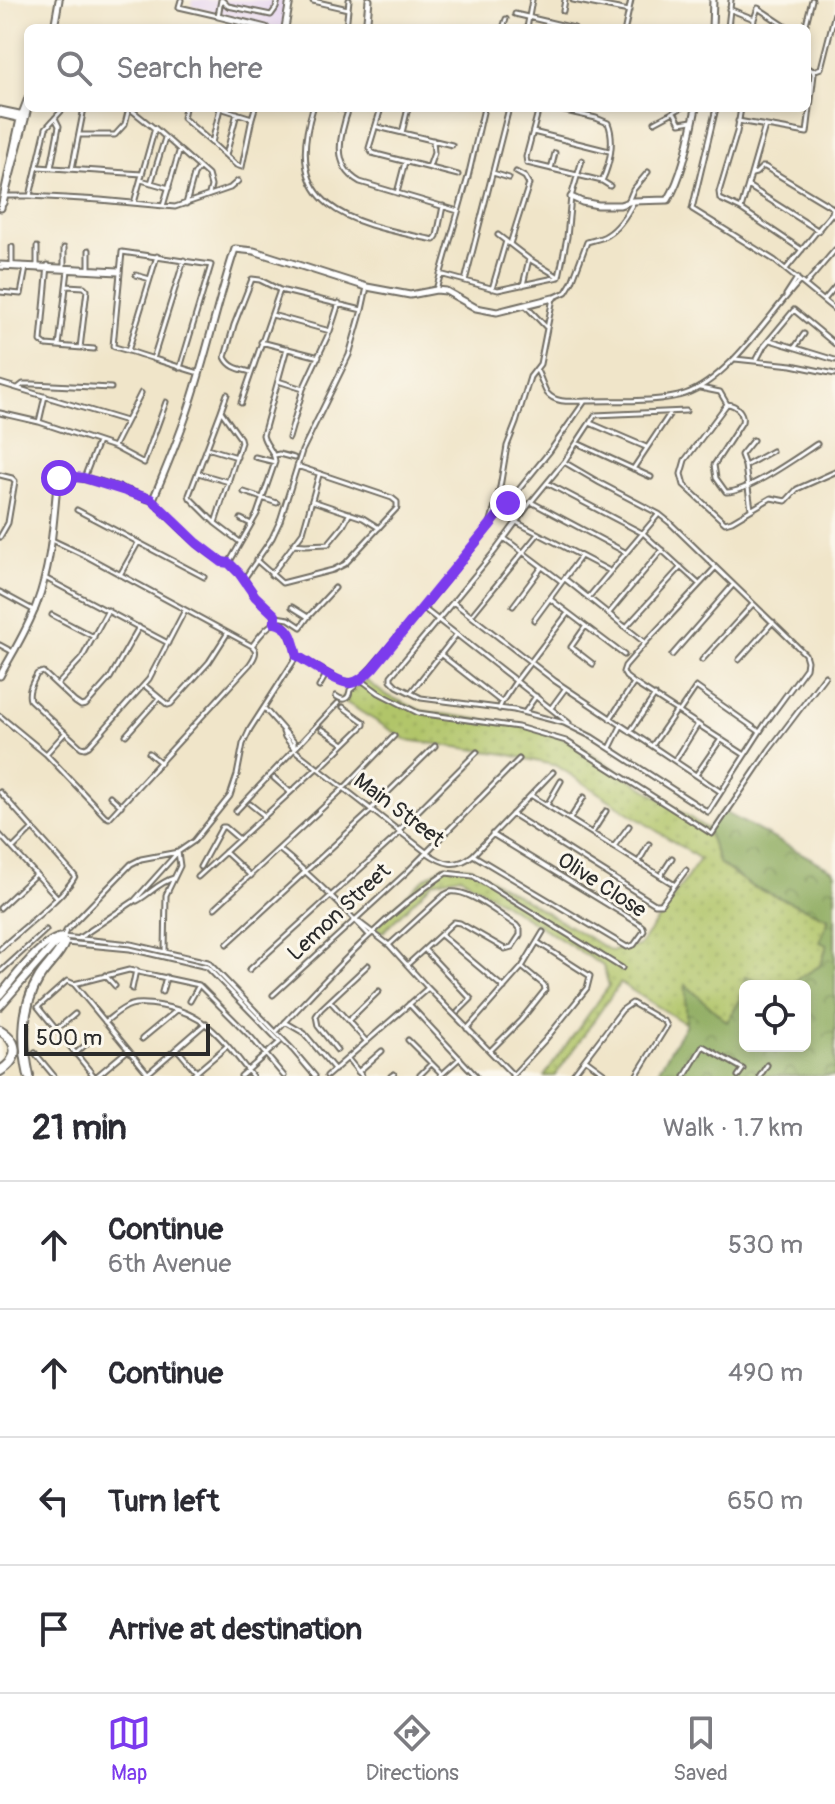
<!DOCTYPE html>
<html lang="en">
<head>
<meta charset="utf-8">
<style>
  body { margin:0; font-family:Pangolin,sans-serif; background:#f2f2f3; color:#2b2b33 }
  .controls { position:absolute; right:24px; bottom:24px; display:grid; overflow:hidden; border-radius:12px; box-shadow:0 4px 12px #0003 }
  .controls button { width:72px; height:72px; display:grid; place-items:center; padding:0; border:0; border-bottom:2px solid #e1e1e2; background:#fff; color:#2b2b33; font:40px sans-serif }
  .scale { position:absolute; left:24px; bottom:20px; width:186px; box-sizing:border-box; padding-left:8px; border:4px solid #2b2b2b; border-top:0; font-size:22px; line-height:28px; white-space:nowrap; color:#2b2b2b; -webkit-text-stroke:6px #fbf7ec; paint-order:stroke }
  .stop { position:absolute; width:24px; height:24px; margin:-18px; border:6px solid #7c3aed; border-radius:50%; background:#fff }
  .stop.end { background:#7c3aed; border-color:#fff; box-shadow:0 2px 8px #0008 }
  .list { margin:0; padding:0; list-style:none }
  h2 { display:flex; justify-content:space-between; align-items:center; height:104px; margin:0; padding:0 32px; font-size:34px }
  h2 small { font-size:26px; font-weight:400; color:#7c7c81 }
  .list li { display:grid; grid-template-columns:52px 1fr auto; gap:24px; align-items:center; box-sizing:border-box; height:128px; padding:0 32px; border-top:2px solid #e1e1e2 }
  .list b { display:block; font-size:30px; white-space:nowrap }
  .list p { margin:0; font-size:26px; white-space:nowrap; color:#7c7c81 }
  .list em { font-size:26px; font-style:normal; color:#7c7c81 }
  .icon { flex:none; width:44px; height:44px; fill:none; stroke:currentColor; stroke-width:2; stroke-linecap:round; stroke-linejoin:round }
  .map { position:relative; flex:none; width:835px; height:1076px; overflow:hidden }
  .search { position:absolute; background:#fff; box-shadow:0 4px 12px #0003; left:24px; right:24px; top:24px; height:88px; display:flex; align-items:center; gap:20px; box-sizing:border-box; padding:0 28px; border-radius:12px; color:#7c7c81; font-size:30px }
  .sheet { height:616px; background:#fff }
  nav { display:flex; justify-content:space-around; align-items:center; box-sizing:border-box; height:112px; border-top:2px solid #e1e1e2; background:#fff; font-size:22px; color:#7c7c81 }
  nav a { display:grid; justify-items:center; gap:4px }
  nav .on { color:#7c3aed }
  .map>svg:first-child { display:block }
  .built { fill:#e5d3f1 }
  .grass { fill:url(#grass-dots); stroke:#6e784a; stroke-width:2 }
  .forest { fill:url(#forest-crowns); stroke:#5c6a44; stroke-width:2 }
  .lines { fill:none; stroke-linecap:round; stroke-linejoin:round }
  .minor-casing { stroke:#706c62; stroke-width:7 }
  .tertiary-casing { stroke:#706c62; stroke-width:9 }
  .secondary-casing { stroke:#706c62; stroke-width:10 }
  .trunk-casing { stroke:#706c62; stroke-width:12 }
  .minor { stroke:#fff; stroke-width:3 }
  .tertiary { stroke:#fff; stroke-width:5 }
  .secondary { stroke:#fff; stroke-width:6 }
  .trunk { stroke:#fff; stroke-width:8 }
  .route { stroke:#7c3aed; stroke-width:10 }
  .labels { text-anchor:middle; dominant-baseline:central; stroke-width:6; stroke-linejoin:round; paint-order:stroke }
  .street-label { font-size:22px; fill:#2b2b2b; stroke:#fbf7ec }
</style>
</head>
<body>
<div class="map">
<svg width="835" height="1076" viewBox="0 0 835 1076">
  <defs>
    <pattern id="grass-dots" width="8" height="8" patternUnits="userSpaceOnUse" patternTransform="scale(2)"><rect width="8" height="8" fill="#b1c569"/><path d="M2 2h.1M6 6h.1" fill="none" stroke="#98a95b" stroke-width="1.8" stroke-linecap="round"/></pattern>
    <pattern id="forest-crowns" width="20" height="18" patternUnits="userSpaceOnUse" patternTransform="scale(2)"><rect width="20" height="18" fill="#8caa5d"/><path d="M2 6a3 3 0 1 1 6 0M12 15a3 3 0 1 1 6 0" fill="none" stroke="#738b4d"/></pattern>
  </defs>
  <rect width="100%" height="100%" fill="#fbf7ec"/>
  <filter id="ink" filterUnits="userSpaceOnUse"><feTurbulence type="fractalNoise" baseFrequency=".0125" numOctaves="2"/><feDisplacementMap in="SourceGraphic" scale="16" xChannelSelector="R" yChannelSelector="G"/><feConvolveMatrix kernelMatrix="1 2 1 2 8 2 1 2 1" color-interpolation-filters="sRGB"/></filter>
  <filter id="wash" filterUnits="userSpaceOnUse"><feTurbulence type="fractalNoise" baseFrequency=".006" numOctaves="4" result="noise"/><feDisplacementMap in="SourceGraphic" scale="32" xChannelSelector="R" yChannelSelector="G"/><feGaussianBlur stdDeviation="1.8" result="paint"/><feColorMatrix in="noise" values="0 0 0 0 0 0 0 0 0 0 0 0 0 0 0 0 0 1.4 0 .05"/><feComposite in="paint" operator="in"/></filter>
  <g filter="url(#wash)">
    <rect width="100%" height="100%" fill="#f0e5c9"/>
    <path class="built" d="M192,0H287L284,28H275L191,6Z"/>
    <path class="grass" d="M366,680L384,694L422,711L523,726L572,741L707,829L719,863L751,886L829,918L820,941L827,944L821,965L787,986H777L745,977L741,999L727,1023L687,986L686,1024L620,983L555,1076H544L609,986L603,966L460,876L433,882L383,932L372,928L425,878L444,866L470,867L611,951L639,946L700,859L557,766L506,754L407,740L340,699Z"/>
    <path class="forest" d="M722,811L833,870L835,874V1076H655L686,1024V985L727,1022L741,999L745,977L777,986H745V1046H805V986H787L821,965L827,945L820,942L829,918L751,886L719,863L707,829Z"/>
  </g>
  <g filter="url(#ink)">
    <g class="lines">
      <defs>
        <path id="minor" d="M181,0L179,7L218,16L221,0
          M222,0L228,6L271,15L276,8L278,0
          M573,0L629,11
          M313,1L348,9
          M729,9L754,19L753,28
          M563,11L565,0
          M515,14L574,28
          M754,19L758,8L788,28
          M346,28L349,0
          M503,28L506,19
          M527,28L532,0
          M625,28L631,0
          M728,28L731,0
          M805,28L812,0
          M813,71L821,68L835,13
          M64,108L46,128L30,196L100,200L175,207L230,188L238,181
          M129,108L154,128
          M185,108L183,118L212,143
          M220,108L252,118L242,167L236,165L212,143Z
          M313,108C281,212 354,223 434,240L437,236L443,206
          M338,108L348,110
          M349,108C340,134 331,166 360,182L458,211
          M381,108L369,148L372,153L458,175
          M539,108L526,157L527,163L602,181L610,186
          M552,108L596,118L608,123C615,140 610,164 602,181
          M716,108L692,209L774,260L835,310
          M741,108L737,132L719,192L720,199L741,209L802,250
          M674,112L680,123L692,121
          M252,118L255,108
          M738,121L807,133L814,74L813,71L807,67
          M655,122L681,108
          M378,127L452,145
          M533,132L609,151
          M402,133L408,108
          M79,135H115L125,124L129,108
          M226,155L237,113
          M38,167L142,174
          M429,167L434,153L433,140
          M51,168L59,126L55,118
          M72,169L84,108
          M551,169L555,153
          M493,173L509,178
          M752,174L756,173L762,167H765L833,208L832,213
          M141,180L169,188
          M151,183L165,138
          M748,186L819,231
          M397,193L405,162
          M6,196H30
          M628,202L633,190L648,172
          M134,203L155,128L208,175L211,186L209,194
          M186,204L194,175L199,168
          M163,206L179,152
          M741,209L765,126
          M498,235L529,259L559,277
          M510,244L529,184L525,177L516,172
          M37,247V265
          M12,263V247
          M0,264L119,270
          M48,265L41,341L46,345L94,349
          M64,266V248
          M0,267L119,273
          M89,268V250
          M786,269L832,213L835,216
          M440,274L498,290L559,277L567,237L571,197L582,160
          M136,275L150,279
          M465,281L509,108
          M523,285L529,259
          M805,285L835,250
          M67,286L84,287L87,290L80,348
          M492,289L506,241
          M436,290L468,177L484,108
          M0,292L21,294L26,268
          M786,295L797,278
          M825,299L835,287
          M525,305L547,328
          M272,315L330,331
          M770,340L835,360
          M261,342L319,357
          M59,346L68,270
          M795,347L804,334
          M128,351L157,256
          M153,359L184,260
          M735,359L792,365L835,374
          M756,361L764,346L794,310L835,344
          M180,368L211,265L122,252L113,346L115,347C144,355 171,365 199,373
          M536,369C540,375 544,389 547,393C556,404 573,401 585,401
          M251,372C240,369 230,368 225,357L234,325L252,279L260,280L280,290
          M278,381L303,389
          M0,383L126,421
          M18,388L23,384H33L111,388
          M700,388L720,392L727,404L685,460L681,474L684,485L725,523L732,521L771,498L786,501L797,489L835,472
          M241,403L280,290L362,310
          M727,404C737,405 744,413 742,422L714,465L716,478L726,492C747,493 797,457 817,444
          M221,411L227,394
          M686,411L595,415L564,462L531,502L495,551L453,602L391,676V680L397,686L421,698L514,710L564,723L592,737L708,812L721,792
          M0,413L39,422L114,447L144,463L166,402
          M39,422L45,396
          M590,423L646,447
          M289,438L303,389L330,331L339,303
          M577,443L651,477
          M114,446L141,393
          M207,448L237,457
          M275,455L279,454L294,458
          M255,457L275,462
          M745,466L741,455L753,440
          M633,469L671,412
          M198,473L229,482
          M0,475L12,478L15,481L8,523L0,537
          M84,478L98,442
          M547,483L644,534L699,584
          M244,492L277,503
          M151,499C167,515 209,561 229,563
          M313,501L363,518L379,528
          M531,502L625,552
          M751,509L745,466L772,451
          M77,510L204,577
          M241,519L251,524
          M491,521L500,487L507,446L516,423L530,377L540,364L553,298L566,292L572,282L587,242C593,240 602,239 607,235C619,228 628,213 634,201
          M516,522L608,570
          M215,523L241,442L240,438L221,411L189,495L190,498L215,523L240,542
          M504,538L561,581L565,579L644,642
          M293,544L305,545L328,544L343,526L350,513
          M256,560L282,583L333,570L345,564L397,508V502L392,498L297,466
          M715,568L645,643L625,666L623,672L626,677L634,683L745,755
          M120,575L138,543
          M271,575L303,532L319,475
          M45,578L168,643
          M244,579L229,563L257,514L275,462C275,451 265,446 263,435L287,348
          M0,592L35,611
          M588,598L658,515
          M550,599L624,655
          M453,602L555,681L721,792L765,724L806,668L807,661L805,654L669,522L659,514L600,483L564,462
          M513,606L542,567
          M292,607L308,617
          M423,608L516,681L568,613
          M609,613L662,550
          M52,615L94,637
          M471,616L538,534
          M276,617L289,619L301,627L308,617L335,588
          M534,620L581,556
          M275,623V615L255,596L244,579L272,538L280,521L302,451L349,355L362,310L367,287
          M627,626L681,567
          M139,627L110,678L86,705L81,706L75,702L43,672L37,674C33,682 27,691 30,700L81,747L85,748L89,746L149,679L185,610
          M585,627L571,647L593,664
          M0,645L13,652
          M252,646C278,610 286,617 297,656L343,682H356L364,676L428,602L550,451L585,401C614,400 659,403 685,394C729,379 768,315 800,281
          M440,654L500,701
          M672,655L733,585
          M702,660L753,604
          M739,660L773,622
          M360,679L379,693L418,713L518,727L566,741L712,834L769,750L825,676
          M58,684L82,658L108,610
          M144,685L168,705L171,704L209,662L227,634
          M319,687L327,673
          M411,692L456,635
          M336,696C344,702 349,699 350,690L355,686L356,682
          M264,708L294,742V749
          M551,708L565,689
          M499,709L502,702L516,681L569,723
          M525,712L536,696
          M679,712L696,687L760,732
          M0,716L46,754L105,816L109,818L250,664C254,658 259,651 252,646L86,556L52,540
          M610,719L634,683
          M322,729L344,744
          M283,732L285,737L297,752L426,852C443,864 456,869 473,855L553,772
          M630,732L655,695
          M126,735L159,698
          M652,746L677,710
          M610,748L621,726
          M149,753L161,763
          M46,754L65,733
          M675,761L698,724
          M319,769L364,725V722L343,707
          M696,775L721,739
          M274,778L290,792
          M0,792L75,876C67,894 17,933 0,949
          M110,796L121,806
          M532,796L675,885
          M250,804L265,816
          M547,805L561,781
          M371,809L435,746
          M236,811L338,703
          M512,814L655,904H661L686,870
          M570,819L584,797
          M399,830L477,752
          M592,833L606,811
          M0,835L57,897
          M615,845L629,826
          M13,848L33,828
          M280,850C312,876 341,905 369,935
          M225,852L251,876
          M473,855L627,947L634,945L644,931L643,927L638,923L492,834
          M639,861L649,844
          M200,867L222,827H225L239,839
          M661,875L672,858
          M198,877L317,768
          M137,901C150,894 159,882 174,878
          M0,908L36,874
          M215,908L344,788L394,736
          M355,919L389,945L428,988L513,1075
          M441,935L504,988
          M63,937L66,931L131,864L141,859L178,852
          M63,937L131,944L208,962L293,1050L315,1076
          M79,938L134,901L178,852
          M66,943L130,949L207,967L280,1042L241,1076
          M227,944L372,810
          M389,945L444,895C450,892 450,891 457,892C474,894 500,915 516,925L520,930V935L512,947L505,949L460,923L454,922L407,965
          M425,950L471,999L458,1012
          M165,952L166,895L180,866L178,852L194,841L230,796L237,775L243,744L250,729L297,656
          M249,970L401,832
          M0,972L46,930
          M105,975L115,986
          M74,984L150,1076
          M132,989L136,970
          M162,992L166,977
          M273,995L406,873L519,759
          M190,1001L199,985
          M330,1001L367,1042
          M409,1004L476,1076
          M348,1021L379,991
          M105,1022C113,1016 121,1008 131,1005C141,1002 152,1004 162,1006C208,1014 225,1042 252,1076
          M285,1022L304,1033L335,1070
          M467,1029L522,967L543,932
          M56,1030L75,1014
          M276,1032C329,976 381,917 446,873L473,876L622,968
          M142,1039L177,1010
          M408,1040L442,1074
          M177,1049L200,1076
          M337,1050L318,1026L316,1016L321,1009L368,965
          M491,1050L521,1020L545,990L544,985L522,967
          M35,1053L54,1076
          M75,1054L92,1039
          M348,1059L362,1076
          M585,1059L608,1076
          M358,1072L382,1051
          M94,1076L38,1007L67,981L74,984L129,970L199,985L251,1037L284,1076
          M97,1076L128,1050
          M145,1076L206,1023
          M192,1076L227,1046
          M327,1076L428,988
          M391,1076L394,1074
          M419,1076L431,1064
          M440,1076L460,1058
          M512,1076L546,1039L587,988L590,976L537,942
          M572,1076L622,1010L632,1003L665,1022L667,1026L636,1076
          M685,1076L703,1046L743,1069L738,1076
          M760,1076L767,1065"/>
        <path id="tertiary" d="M369,0L367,20L371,28
          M218,16L266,28
          M54,28L59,0
          M285,28L290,0
          M712,28L713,0
          M0,110L24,115
          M0,114L22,119
          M571,197L582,202L598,205H620L632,201L668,200C683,176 690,136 696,108
          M3,203L28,108
          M1,208L20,119L28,98
          M0,676C13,652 28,629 37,603C51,566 53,525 57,485L59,478C77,471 130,492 149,499L154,497C167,466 180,436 190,404C207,353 218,300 235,249L254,251L367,287L410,295L436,290L446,291L476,308L497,312L553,298"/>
        <path id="secondary" d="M0,995C14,979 42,938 63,937
          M0,1006L53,946L57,943H64"/>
        <path id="trunk" d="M0,1030C19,1042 20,1059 0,1071
          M29,1076C22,1044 21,1007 39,978C46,966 59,956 64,943"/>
      </defs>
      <use href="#minor" class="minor-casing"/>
      <use href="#tertiary" class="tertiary-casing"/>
      <use href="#secondary" class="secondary-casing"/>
      <use href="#trunk" class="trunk-casing"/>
      <use href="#minor" class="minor"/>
      <use href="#tertiary" class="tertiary"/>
      <use href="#secondary" class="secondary"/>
      <use href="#trunk" class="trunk"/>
    </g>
  </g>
  <g class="lines" filter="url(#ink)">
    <path class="route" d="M59,478L65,476L84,478L151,499L197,543L222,562L229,563L239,573L255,596L275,615V623C292,627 293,641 297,656C310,663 338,684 351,683C360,682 367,674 373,668L508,503"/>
  </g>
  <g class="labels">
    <g class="street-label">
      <text transform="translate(399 810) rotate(37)">Main Street</text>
      <text transform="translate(602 885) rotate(33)">Olive Close</text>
      <text transform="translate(339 912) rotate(-43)">Lemon Street</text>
    </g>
  </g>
</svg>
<div class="controls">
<button><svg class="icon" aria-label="locate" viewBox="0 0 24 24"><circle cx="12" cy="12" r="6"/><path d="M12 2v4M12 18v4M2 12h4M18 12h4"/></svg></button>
</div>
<div class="scale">500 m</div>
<div class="stop" style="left:59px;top:478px"></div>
<div class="stop end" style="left:508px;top:503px"></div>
<div class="search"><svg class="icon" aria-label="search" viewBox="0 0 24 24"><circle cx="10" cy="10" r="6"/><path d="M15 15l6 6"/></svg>Search here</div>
</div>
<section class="sheet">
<h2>21 min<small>Walk · 1.7 km</small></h2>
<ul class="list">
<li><svg class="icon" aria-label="ahead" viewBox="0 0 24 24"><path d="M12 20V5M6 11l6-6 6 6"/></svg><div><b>Continue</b><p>6th Avenue</p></div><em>530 m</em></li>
<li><svg class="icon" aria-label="ahead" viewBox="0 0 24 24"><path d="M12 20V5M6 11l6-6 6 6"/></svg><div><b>Continue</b></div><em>490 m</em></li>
<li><svg class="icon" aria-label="left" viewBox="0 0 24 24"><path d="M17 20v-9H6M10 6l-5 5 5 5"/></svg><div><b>Turn left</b></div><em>650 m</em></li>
<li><svg class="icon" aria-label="arrive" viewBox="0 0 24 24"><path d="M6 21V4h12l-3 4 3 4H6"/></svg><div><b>Arrive at destination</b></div></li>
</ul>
</section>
<nav>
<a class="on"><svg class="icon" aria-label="map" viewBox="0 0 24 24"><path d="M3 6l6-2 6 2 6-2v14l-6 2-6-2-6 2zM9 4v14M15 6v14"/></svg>Map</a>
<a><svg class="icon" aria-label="directions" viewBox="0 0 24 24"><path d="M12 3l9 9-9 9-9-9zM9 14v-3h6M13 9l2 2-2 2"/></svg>Directions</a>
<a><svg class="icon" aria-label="saved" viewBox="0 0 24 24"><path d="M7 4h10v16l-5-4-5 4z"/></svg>Saved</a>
</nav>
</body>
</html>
